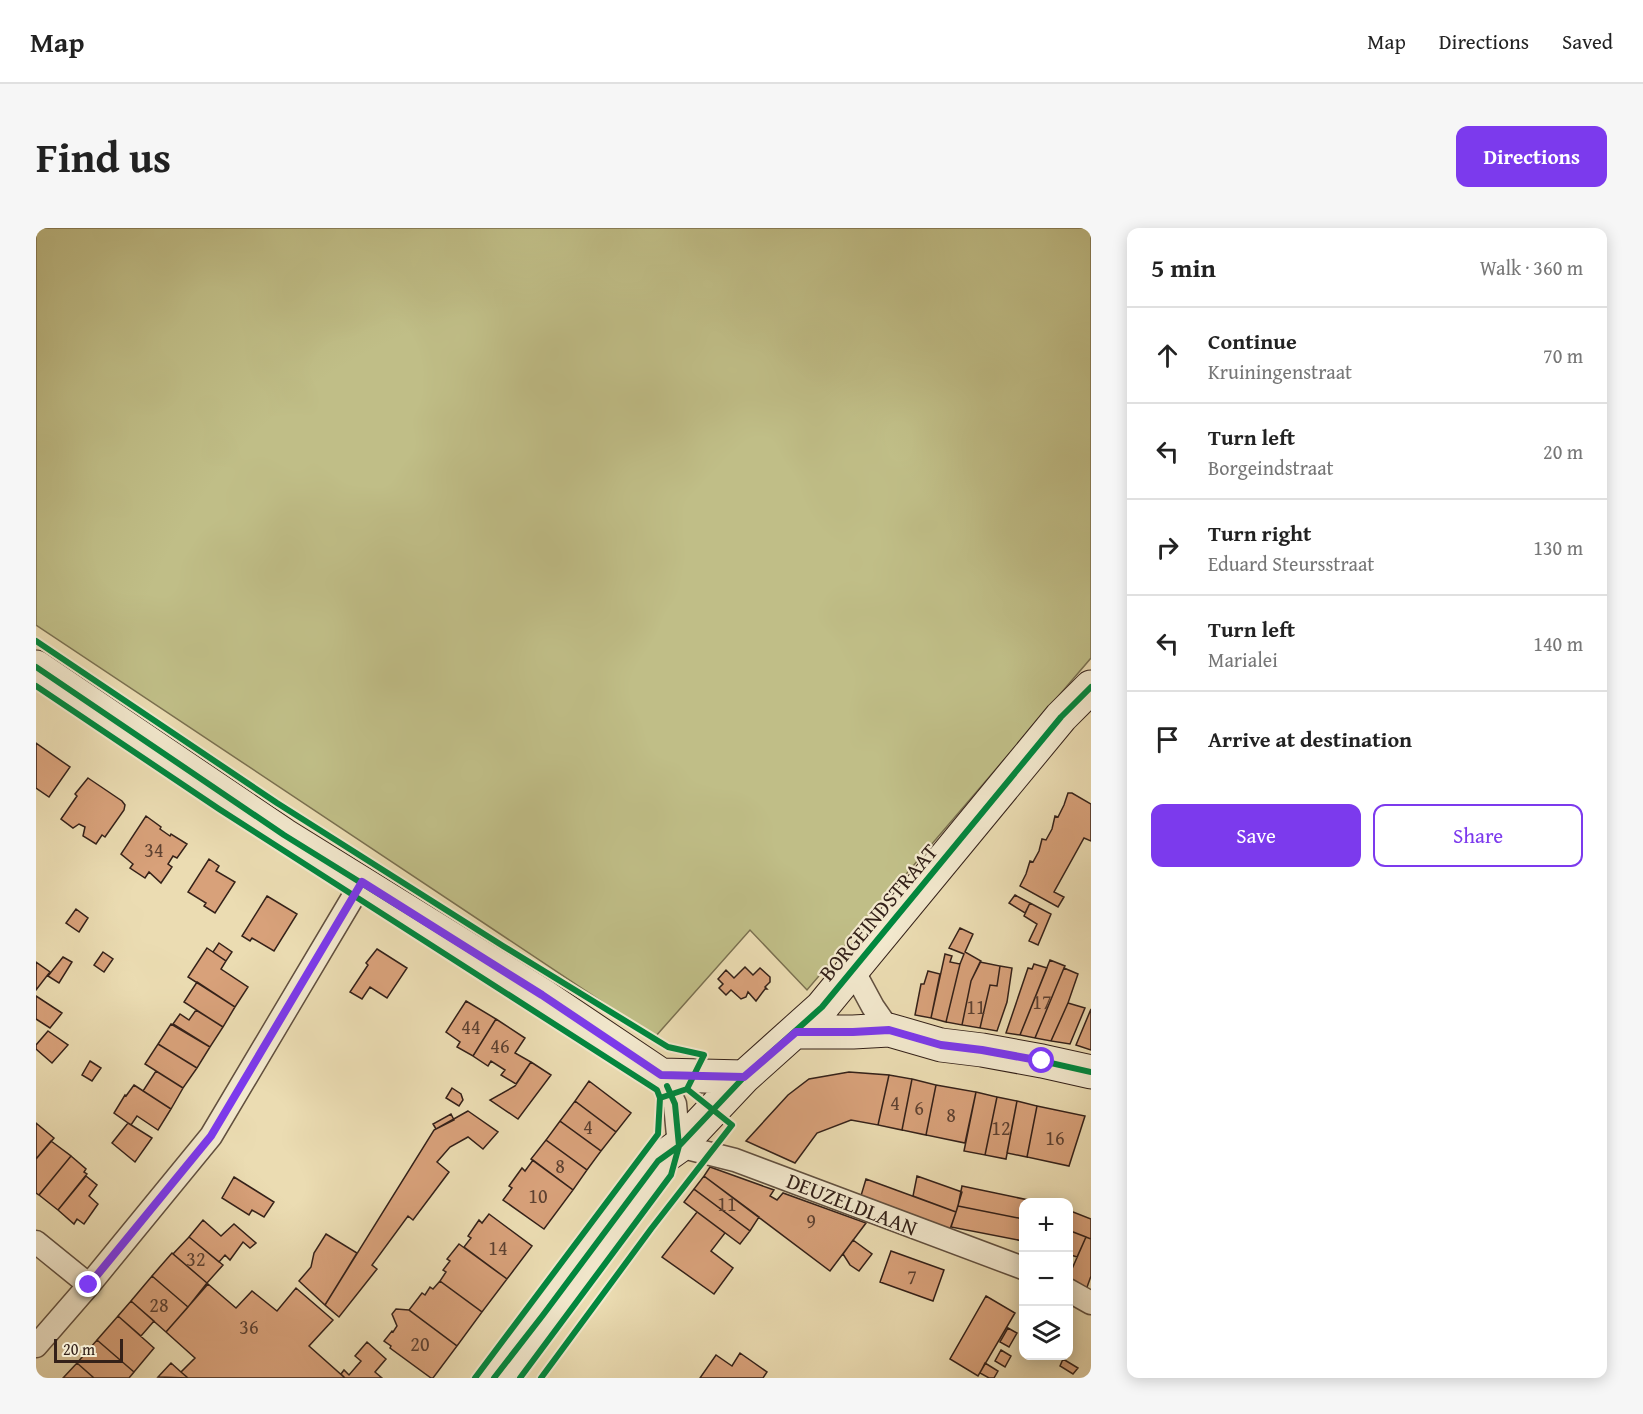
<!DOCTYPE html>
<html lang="en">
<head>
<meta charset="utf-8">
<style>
  body { margin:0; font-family:"Gentium Book Plus",serif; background:#f6f6f6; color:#222 }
  .controls { position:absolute; right:18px; bottom:18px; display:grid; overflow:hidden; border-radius:12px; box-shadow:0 3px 15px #0003 }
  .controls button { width:54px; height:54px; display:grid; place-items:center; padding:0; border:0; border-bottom:2px solid #e0e0e0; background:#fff; color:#222; font:30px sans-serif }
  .scale { position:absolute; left:18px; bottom:15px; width:69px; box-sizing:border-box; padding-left:6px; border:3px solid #342119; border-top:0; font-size:16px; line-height:21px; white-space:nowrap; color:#342119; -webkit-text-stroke:4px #f2e8cd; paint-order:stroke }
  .stop { position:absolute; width:18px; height:18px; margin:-14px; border:4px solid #7c3aed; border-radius:50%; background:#fff }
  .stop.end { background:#7c3aed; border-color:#fff; box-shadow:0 2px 6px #0008 }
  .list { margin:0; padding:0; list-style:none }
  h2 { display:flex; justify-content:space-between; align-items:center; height:78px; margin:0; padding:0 24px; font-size:26px }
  h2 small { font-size:20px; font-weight:400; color:#767676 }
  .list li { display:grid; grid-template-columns:39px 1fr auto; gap:18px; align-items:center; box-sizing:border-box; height:96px; padding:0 24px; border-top:2px solid #e0e0e0 }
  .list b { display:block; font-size:22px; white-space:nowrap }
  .list p { margin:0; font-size:20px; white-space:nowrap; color:#767676 }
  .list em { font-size:20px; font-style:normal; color:#767676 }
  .actions { display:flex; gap:12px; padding:18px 24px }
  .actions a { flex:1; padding:14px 0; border:2px solid #7c3aed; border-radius:12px; text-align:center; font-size:21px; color:#7c3aed }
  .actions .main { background:#7c3aed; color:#fff }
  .icon { flex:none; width:33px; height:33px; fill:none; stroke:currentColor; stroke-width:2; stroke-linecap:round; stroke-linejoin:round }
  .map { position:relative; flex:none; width:1055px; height:1150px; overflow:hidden; border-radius:12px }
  header { display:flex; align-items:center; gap:36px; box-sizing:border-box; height:84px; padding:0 30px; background:#fff; border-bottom:2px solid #e0e0e0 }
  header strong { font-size:28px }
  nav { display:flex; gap:33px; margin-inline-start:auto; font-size:21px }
  .intro { display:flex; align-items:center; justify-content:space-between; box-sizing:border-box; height:144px; padding:0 36px }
  h1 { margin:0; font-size:42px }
  .button { padding:15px 27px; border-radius:12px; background:#7c3aed; color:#fff; font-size:21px; font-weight:700 }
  main { display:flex; gap:36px; padding:0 36px }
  aside { flex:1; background:#fff; border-radius:12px; box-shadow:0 3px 15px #0003 }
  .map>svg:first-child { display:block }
  .green { fill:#c0be87; stroke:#7a7050; stroke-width:1.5 }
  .building { fill:#d8a17a; stroke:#342119; stroke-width:1.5 }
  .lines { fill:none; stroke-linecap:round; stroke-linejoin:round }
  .street-casing { stroke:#62503f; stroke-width:25 }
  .secondary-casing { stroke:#342119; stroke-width:35 }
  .street { stroke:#f2e8cd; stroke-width:22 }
  .secondary { stroke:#f2e8cd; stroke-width:33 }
  .cycleway-casing { stroke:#f2e8cd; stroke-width:10 }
  .cycleway { stroke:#00873e; stroke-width:6 }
  .route { stroke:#7c3aed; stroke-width:8 }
  .labels { text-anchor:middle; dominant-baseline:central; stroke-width:4.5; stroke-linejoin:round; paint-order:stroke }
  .number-label { font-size:20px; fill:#5d4131 }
  .street-label { font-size:22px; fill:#342119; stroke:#f2e8cd }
</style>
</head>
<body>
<header>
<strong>Map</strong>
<nav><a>Map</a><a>Directions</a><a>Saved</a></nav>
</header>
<div class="intro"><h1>Find us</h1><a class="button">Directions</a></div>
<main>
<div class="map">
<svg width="1055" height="1150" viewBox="0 0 1055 1150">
  <rect width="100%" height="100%" fill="#ebdcb2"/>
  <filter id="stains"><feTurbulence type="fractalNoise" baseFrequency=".00333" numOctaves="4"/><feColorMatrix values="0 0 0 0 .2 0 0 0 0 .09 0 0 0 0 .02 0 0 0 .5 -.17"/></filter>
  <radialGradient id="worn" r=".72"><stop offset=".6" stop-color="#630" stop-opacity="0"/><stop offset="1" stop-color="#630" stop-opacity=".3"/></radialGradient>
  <path class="green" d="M0,0H1055V430L771,762L714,702L619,809L0,397Z"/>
  <path class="building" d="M0,515L34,539L13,569L0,560Z
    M52,550L86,573L89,577L88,582L69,609L66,607L60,616L47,608L49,599L43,596L37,600L25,591L41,568L39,566Z
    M1032,565H1036L1055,576V613L1048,610L1018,664L1028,669L1022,679L984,658L990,646L994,633L997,634L1003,623L1006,611L1010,612L1016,601L1019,588L1022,589L1028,577Z
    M110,588L125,599L124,601L134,608L135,606L151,616L141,630L137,628L132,636L136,639L125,655L113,644L109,650L94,640L97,636L85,626Z
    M173,631L183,638L180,643L199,654L179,685L168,678L170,675L152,664Z
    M979,667L994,675L989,685L973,675Z
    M231,668L261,686L238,723L216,710L214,713L206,708Z
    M994,675L1015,686L1002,717L993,713L1001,696L988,688Z
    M40,681L52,690L43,704L30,695Z
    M924,700L937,706L929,724L945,733L935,753L926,797L910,794L924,736L928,726L913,720Z
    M183,715L196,724L190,733L177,724Z
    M171,720L190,733L185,741L212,759L199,779L152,749Z
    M341,721L371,740L351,770L334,759L326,771L314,764L332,737L330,735Z
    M67,724L77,731L68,744L58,737Z
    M909,726L916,728L914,734L924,736L910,794L895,790Z
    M27,729L36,734L23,755L12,748Z
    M1014,732L1029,738L1028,740L999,810L984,807Z
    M0,734L14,744L0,762Z
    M944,734L964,738L961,758L954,757L944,800L926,797L935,753Z
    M998,736L1011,740L984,807L970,805L992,740L996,741Z
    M964,738L976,740L971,774L961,803L944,800L954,757L961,758Z
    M709,739L717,747L724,740L734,749V754L729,759L731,761H729L720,773L712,764L710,769L705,771L695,762L690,767L683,760L687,756L682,751L690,742L698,750Z
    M1028,740L1042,746L1032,775L1015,813L999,810Z
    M892,743L904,746L895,790L879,787L885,756H888Z
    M161,754L199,779L187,799L148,774Z
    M0,768L26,785L14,800L0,791Z
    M430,773L460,791L437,828L421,819L424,814L410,804Z
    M1032,775L1049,780L1034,816L1015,813Z
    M1055,781V822L1040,817Z
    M160,782L187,799L174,819L137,796L144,786L153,792Z
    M460,791L489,810L479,825L495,834L480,856L465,847L469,842L455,833L452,838L437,828Z
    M135,796L174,819L161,840L122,816Z
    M12,803L32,817L16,835L0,821V817Z
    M122,816L161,840L147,860L109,836Z
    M54,833L65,840L56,853L46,847Z
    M495,834L515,847L482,891L454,872L479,858Z
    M120,843L147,860L135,881L107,863Z
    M813,844L853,847L842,897L815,892L781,905L759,935L710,913L752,867L773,851Z
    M853,847L876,851L866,902L842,897Z
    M876,851L900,857L890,907L866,902Z
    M553,853L595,885L580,904L539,873Z
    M98,857L135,881L122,902L101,888L95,897L78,885L89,867L90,868Z
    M900,857L940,864L929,915L890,907Z
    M416,860L425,866L427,872L423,878L410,870Z
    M940,864L961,869L949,927L928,923Z
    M961,869L981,873L970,931L949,927Z
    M539,873L580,904L565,923L524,893Z
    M981,873L1001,878L991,929L971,925Z
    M1001,878L1049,888L1033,938L991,929Z
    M432,883L462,904L447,921L432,909L414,919L401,934L413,944L377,992L372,988L336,1037L341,1041L303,1089L289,1077L398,902Z
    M415,886L418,892L400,901L397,896Z
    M524,893L565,923L551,942L510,912Z
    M0,895L18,910L0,931Z
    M92,895L116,910L99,934L76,915Z
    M510,912L551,942L537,962L495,931Z
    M15,913L35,928L3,967L0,965V931Z
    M35,928L50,941L48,944L51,946L22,982L3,967Z
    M497,932L537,962L508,1001L467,972L476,960L473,958L486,940L489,943Z
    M674,939L738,962L734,968L741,972L747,965L830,995L794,1043L668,948Z
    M50,948L61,957L53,968L62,976L48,996L41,991L38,996L22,982Z
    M668,948L723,989L714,1003L658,961Z
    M881,948L926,964L920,984L877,968Z
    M198,949L238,974L228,989L216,982L213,987L186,970Z
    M830,951L920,984L913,1004L824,971Z
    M926,958L1002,974H987V991L922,978Z
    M658,961L714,1003L704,1016L648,974Z
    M922,978L987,991V1013L915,999Z
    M1032,982L1055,991V1011L1032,1002Z
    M661,984L689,1005L675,1023L697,1040L678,1066L626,1029Z
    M453,986L496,1018L471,1051L428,1019L435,1010L432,1008L443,992L446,995Z
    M167,992L185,1008L198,996L220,1015L214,1020L207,1014L194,1032L189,1027L183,1034L153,1009Z
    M1032,1002L1050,1009L1041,1029L1032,1026Z
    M290,1006L321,1025L289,1077L263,1053L275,1039L278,1025Z
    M153,1009L187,1037L171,1055L137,1026Z
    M1050,1009L1055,1011V1048L1050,1062L1032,1053V1050Z
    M817,1012L836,1026L823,1043L814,1037L807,1026Z
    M423,1016L471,1051L446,1084L404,1053L410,1044L407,1042L414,1033L411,1031Z
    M855,1023L908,1042L897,1073L844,1054Z
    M136,1025L171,1055L152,1079L116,1048Z
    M116,1048L152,1079L130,1104L95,1073Z
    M404,1053L446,1084L421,1118L373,1082L386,1065L389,1067L394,1059L397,1061Z
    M172,1056L200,1080L216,1063L241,1083L260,1060L297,1092L273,1118L309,1150H152L145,1144L159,1130L130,1104Z
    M950,1068L979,1085L942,1148L914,1131Z
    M95,1073L118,1093L105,1108L82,1088Z
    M360,1081L373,1082L421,1118L397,1150H395L354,1120L355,1118L348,1113L356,1103L357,1104L361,1098L356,1086Z
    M82,1088L118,1120L98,1144L61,1112Z
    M972,1100L981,1105L973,1119L964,1114Z
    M61,1112L98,1144L93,1150H58L41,1135Z
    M331,1114L350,1131L339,1144L346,1150H309L305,1146L308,1142L313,1147L325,1133L319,1128Z
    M965,1122L975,1128L969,1139L959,1133Z
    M704,1125L731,1144L727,1150H664L680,1127L696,1138Z
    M1027,1131L1042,1140L1037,1146L1024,1138Z
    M41,1135L58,1150H27Z
    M135,1135L145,1144L152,1150L122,1149Z
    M949,1135L962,1143L958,1150H953L944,1145Z"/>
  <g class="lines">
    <defs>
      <path id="street" d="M817,742L837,779L853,802
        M625,847L639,876L643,918L699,932L987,1040
        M0,1014L53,1057
        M1032,1062L1055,1075
        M0,1118L53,1057L175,908L326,654"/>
      <path id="secondary" d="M0,439L248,607L506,767L625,847L708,849
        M760,804H817L853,802L905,817L946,822L1006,833L1055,844
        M458,1150L507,1087L622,933L643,918L708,849L786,779L1025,489L1055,459"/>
    </defs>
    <use href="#street" class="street-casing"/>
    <use href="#secondary" class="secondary-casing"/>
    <use href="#street" class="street"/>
    <use href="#secondary" class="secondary"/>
    <defs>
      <path id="cycleway" d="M0,413L241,575L467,718L632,819L668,827L651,861
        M0,439L248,607L506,767L625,847L708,849
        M0,458L183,581L621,862L624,870L622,906L439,1150
        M853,802L905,817L946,822L1006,833L1055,844
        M458,1150L507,1087L622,933L643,918L708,849L786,779L1025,489L1055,459
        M484,1150L635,947L643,918L639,876L631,858
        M505,1150L615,1001L696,897L651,861L624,870"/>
    </defs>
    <use href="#cycleway" class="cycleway-casing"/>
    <use href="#cycleway" class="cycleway"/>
  </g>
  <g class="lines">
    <path class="route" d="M53,1057L175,908L326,654L506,767L625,847L708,849L760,804H817L853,802L905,817L946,822L1006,833"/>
  </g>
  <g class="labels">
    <g class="number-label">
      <text x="118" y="621">34</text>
      <text x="1006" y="773">17</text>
      <text x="940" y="778">11</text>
      <text x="435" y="798">44</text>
      <text x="464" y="817">46</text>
      <text x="859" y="874">4</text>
      <text x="883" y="879">6</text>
      <text x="915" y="886">8</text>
      <text x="552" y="898">4</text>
      <text x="965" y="899">12</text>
      <text x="1019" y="909">16</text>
      <text x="524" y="937">8</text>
      <text x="502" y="967">10</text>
      <text x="691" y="975">11</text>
      <text x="775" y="992">9</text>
      <text x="462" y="1019">14</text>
      <text x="160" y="1030">32</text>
      <text x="876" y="1048">7</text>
      <text x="123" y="1076">28</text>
      <text x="213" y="1098">36</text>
      <text x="384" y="1115">20</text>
    </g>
    <g class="street-label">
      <text transform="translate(842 684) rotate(-50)">BORGEINDSTRAAT</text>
      <text transform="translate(816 976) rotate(21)">DEUZELDLAAN</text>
    </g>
  </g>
  <rect width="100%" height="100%" filter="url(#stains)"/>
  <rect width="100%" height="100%" fill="url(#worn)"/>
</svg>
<div class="controls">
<button>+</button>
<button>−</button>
<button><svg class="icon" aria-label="layers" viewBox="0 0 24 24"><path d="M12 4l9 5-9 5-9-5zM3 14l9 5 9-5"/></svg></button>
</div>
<div class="scale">20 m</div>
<div class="stop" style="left:1006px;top:833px"></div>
<div class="stop end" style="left:53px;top:1057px"></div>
</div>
<aside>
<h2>5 min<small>Walk · 360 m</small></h2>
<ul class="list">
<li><svg class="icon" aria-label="ahead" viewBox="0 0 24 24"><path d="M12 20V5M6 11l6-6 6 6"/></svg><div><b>Continue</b><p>Kruiningenstraat</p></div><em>70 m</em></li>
<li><svg class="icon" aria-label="left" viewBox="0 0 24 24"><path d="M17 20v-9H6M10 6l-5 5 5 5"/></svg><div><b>Turn left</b><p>Borgeindstraat</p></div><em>20 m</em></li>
<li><svg class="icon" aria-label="right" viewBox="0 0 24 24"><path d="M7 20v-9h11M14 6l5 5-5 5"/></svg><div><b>Turn right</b><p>Eduard Steursstraat</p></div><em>130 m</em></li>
<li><svg class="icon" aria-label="left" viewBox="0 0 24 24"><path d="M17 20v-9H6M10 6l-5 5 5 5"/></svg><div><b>Turn left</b><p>Marialei</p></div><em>140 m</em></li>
<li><svg class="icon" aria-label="arrive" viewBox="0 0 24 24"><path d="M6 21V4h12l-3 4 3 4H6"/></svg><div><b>Arrive at destination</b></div></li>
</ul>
<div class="actions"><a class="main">Save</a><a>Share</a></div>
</aside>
</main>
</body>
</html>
